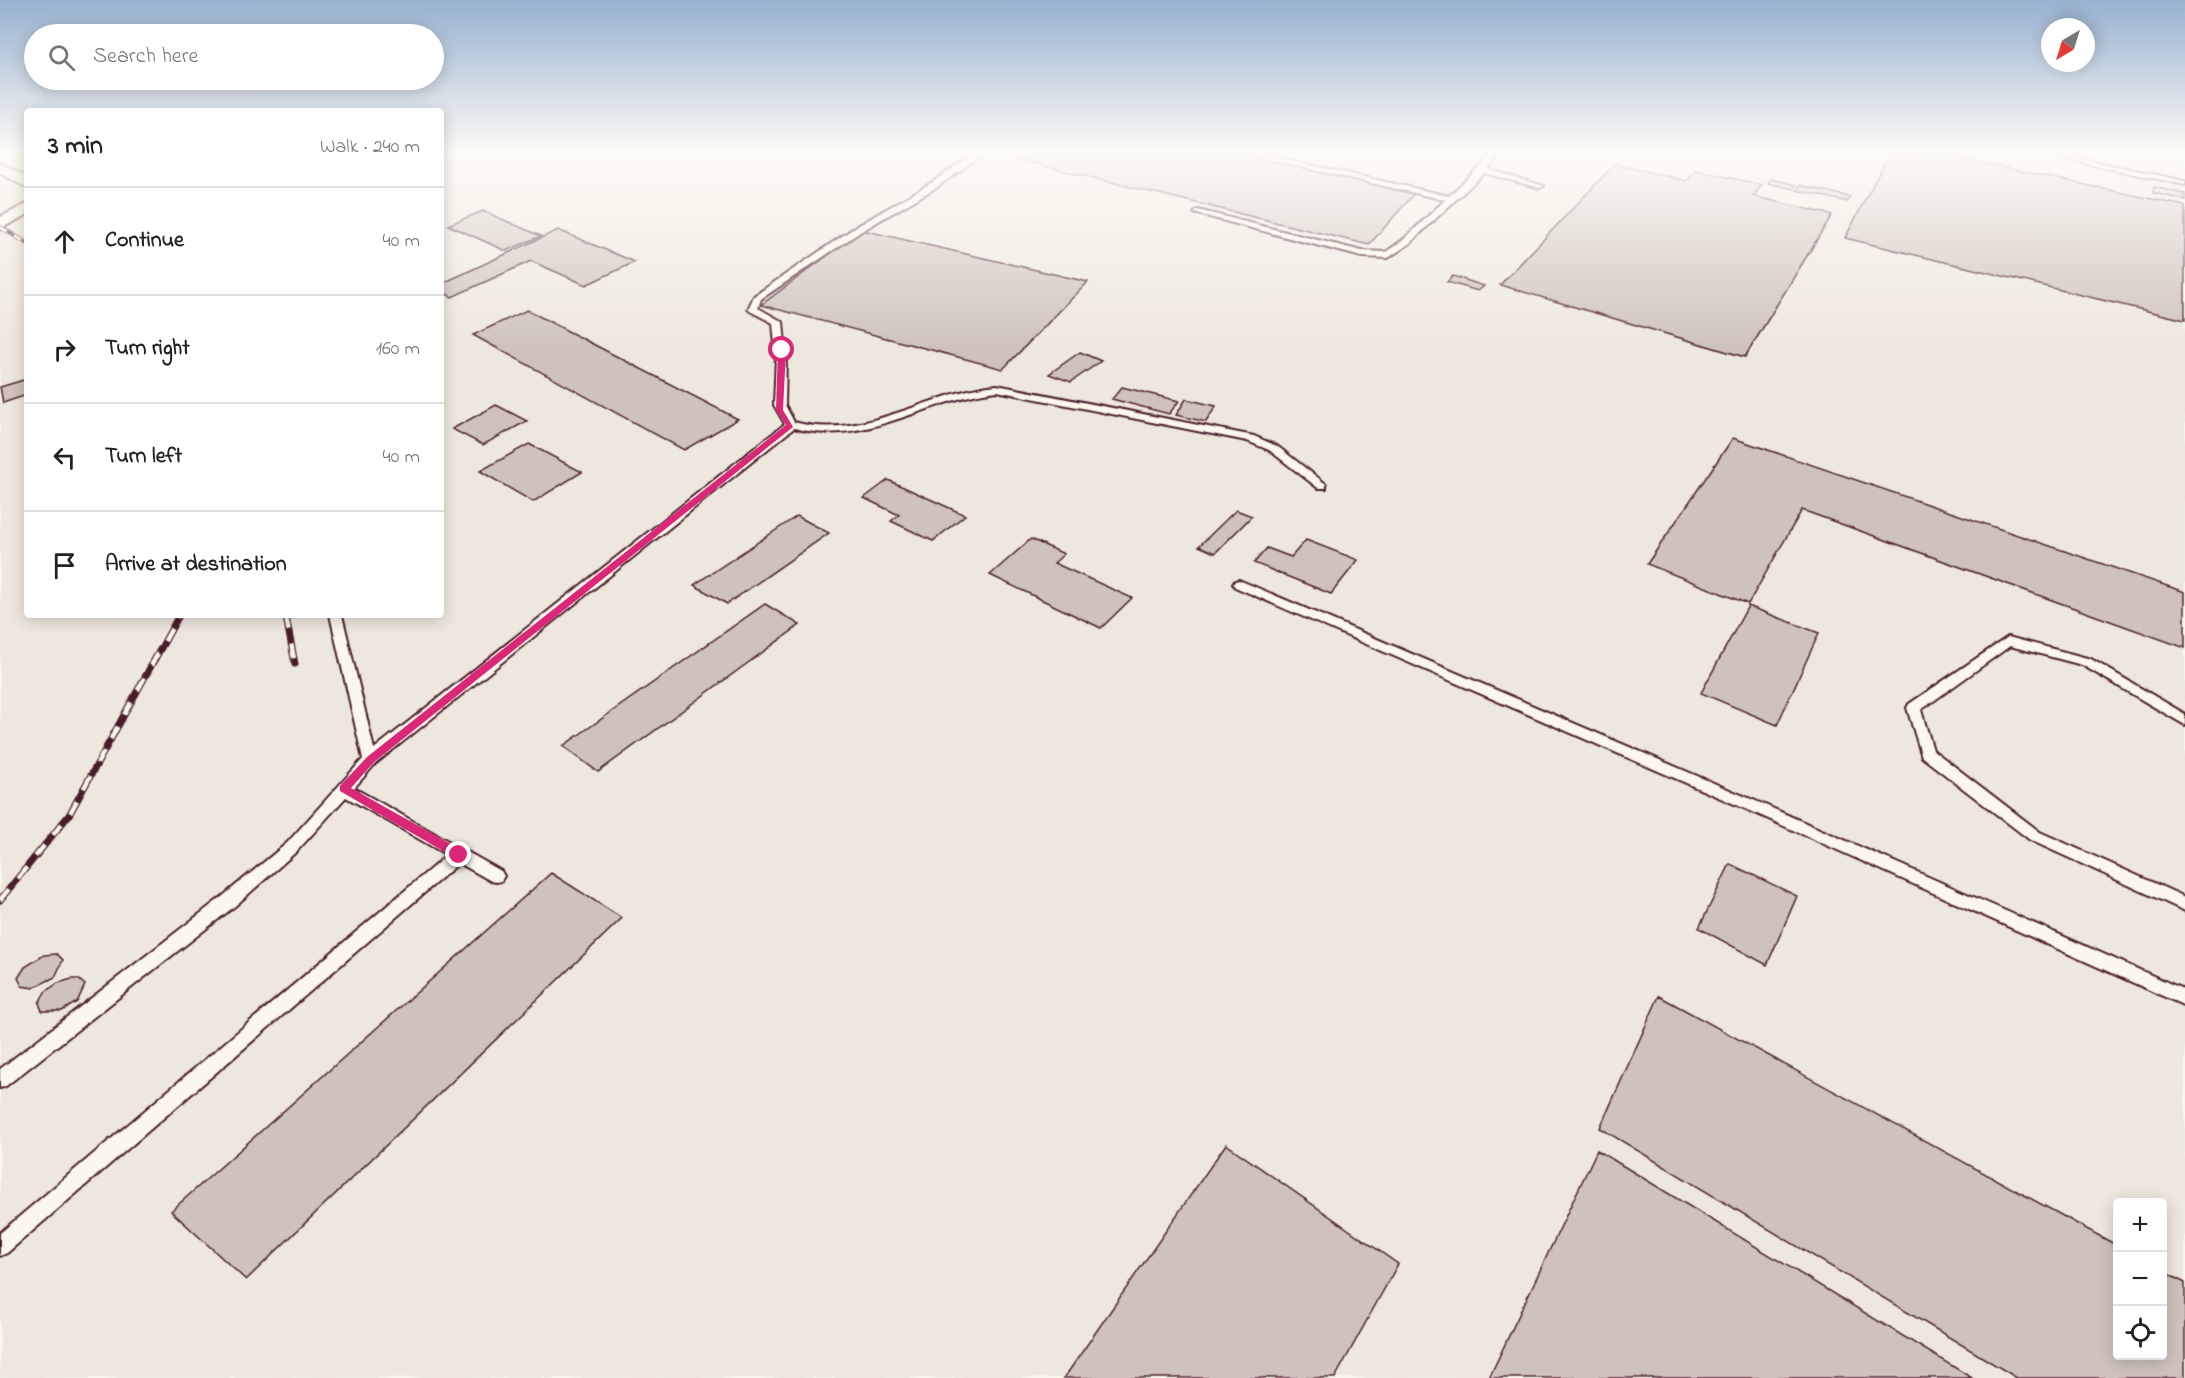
<!DOCTYPE html>
<html lang="en">
<head>
<meta charset="utf-8">
<style>
  body { margin:0; font-family:"Indie Flower",sans-serif; background:#f2f2f2; color:#222 }
  .controls { position:absolute; right:18px; bottom:18px; display:grid; overflow:hidden; border-radius:6px; box-shadow:0 3px 15px #0003 }
  .controls button { width:54px; height:54px; display:grid; place-items:center; padding:0; border:0; border-bottom:2px solid #e0e0e0; background:#fff; color:#222; font:30px sans-serif }
  .compass { position:absolute; left:2041px; top:18px; width:54px; height:54px; border-radius:50%; background:#fff; box-shadow:0 3px 15px #0003; rotate:218deg }
  .stop { position:absolute; width:18px; height:18px; margin:-14px; border:4px solid #db2777; border-radius:50%; background:#fff }
  .stop.end { background:#db2777; border-color:#fff; box-shadow:0 2px 6px #0008 }
  .list { margin:0; padding:0; list-style:none }
  h2 { display:flex; justify-content:space-between; align-items:center; height:78px; margin:0; padding:0 24px; font-size:26px }
  h2 small { font-size:20px; font-weight:400; color:#767676 }
  .list li { display:grid; grid-template-columns:39px 1fr auto; gap:18px; align-items:center; box-sizing:border-box; height:108px; padding:0 24px; border-top:2px solid #e0e0e0 }
  .list b { display:block; font-size:22px; white-space:nowrap }
  .list em { font-size:20px; font-style:normal; color:#767676 }
  .icon { flex:none; width:33px; height:33px; fill:none; stroke:currentColor; stroke-width:2; stroke-linecap:round; stroke-linejoin:round }
  .map { position:relative; flex:none; width:2185px; height:1378px; overflow:hidden }
  .search { position:absolute; background:#fff; box-shadow:0 3px 15px #0003; left:24px; top:24px; width:420px; height:66px; display:flex; align-items:center; gap:15px; box-sizing:border-box; padding:0 21px; border-radius:33px; color:#767676; font-size:22px }
  .panel { position:absolute; background:#fff; box-shadow:0 3px 15px #0003; left:24px; top:108px; width:420px; height:510px; border-radius:6px }
  .map>svg:first-child { display:block }
  .built { fill:#eee7de; fill-rule:evenodd }
  .building { fill:#cfc2bc; stroke:#4a1f2b; stroke-width:1.5 }
  .lines { fill:none; stroke-linecap:round; stroke-linejoin:round }
  .lane-casing { stroke:#4a1f2b; stroke-width:4 }
  .street-casing { stroke:#4a1f2b; stroke-width:4 }
  .lane { fill:#fbf7ec; fill-rule:evenodd }
  .street { fill:#fbf7ec; fill-rule:evenodd }
  .rail-far2-casing { stroke:#4a1f2b; stroke-width:4.5 }
  .rail-far1-casing { stroke:#4a1f2b; stroke-width:5 }
  .rail-casing { stroke:#4a1f2b; stroke-width:7 }
  .rail-far2 { stroke:#fbf7ec; stroke-width:3; stroke-dasharray:9; stroke-linecap:butt }
  .rail-far1 { stroke:#fbf7ec; stroke-width:4; stroke-dasharray:11; stroke-linecap:butt }
  .rail { stroke:#fbf7ec; stroke-width:4.5; stroke-dasharray:14; stroke-linecap:butt }
  .route { fill:#db2777 }
</style>
</head>
<body>
<div class="map">
<svg width="2185" height="1378" viewBox="0 0 2185 1378">
  <rect width="100%" height="100%" fill="#fbf7ec"/>
  <filter id="ink" filterUnits="userSpaceOnUse"><feTurbulence type="fractalNoise" baseFrequency=".0167" numOctaves="2"/><feDisplacementMap in="SourceGraphic" scale="12" xChannelSelector="R" yChannelSelector="G"/><feConvolveMatrix kernelMatrix="1 2 1 2 8 2 1 2 1" color-interpolation-filters="sRGB"/></filter>
  <g filter="url(#ink)">
    <path class="built" d="M0,154H27V615H441V154H2185V1378H0ZM2118,1202H2162V1356H2118Z"/>
    <path class="building" d="M1022,154H1243L1415,193L1369,245L1015,159Z
      M1889,154H1940L2185,206V320L1845,238Z
      M1615,164L1687,181L1696,170L1762,185L1753,196L1832,215L1745,357L1500,285Z
      M1771,179L1796,185L1793,189L1768,183Z
      M1800,185L1850,197L1847,202L1797,190Z
      M2154,187L2185,194V200L2153,193Z
      M483,211L541,236L506,251L448,225Z
      M558,230L635,262L586,285L531,261L452,297L441,291V284Z
      M862,230L1088,282L1003,369L761,305Z
      M1453,276L1484,286L1478,291L1447,282Z
      M527,310L738,419L684,450L473,335Z
      M1080,352L1101,361L1071,382L1049,374Z
      M27,379V395L3,403L0,387Z
      M1122,387L1179,401L1169,414L1112,399Z
      M1186,399L1216,406L1206,422L1176,415Z
      M496,405L527,421L483,445L452,429Z
      M1733,438L2185,592V648L1802,510L1748,604L1647,564Z
      M529,444L582,472L533,502L480,471Z
      M888,480L965,515L933,541L891,521L899,515L864,498Z
      M1236,510L1252,516L1215,553L1199,546Z
      M797,516L829,533L727,604L694,585Z
      M1031,539L1064,554L1054,563L1132,598L1101,628L990,575Z
      M1306,540L1358,560L1331,594L1254,563L1267,548L1291,557Z
      M765,604L800,625L598,772L563,746Z
      M1748,606L1819,633L1777,725L1701,693Z
      M1730,864L1797,896L1767,965L1699,928Z
      M551,873L622,918L246,1280L171,1211Z
      M57,954L63,960L55,977L33,988L22,986L18,978L25,967L44,955Z
      M72,979H78L85,985L77,1002L62,1011H42L39,1003L45,992L58,983Z
      M1659,996L2118,1246V1356H2162V1271L2185,1283V1378H2017L1600,1128Z
      M1226,1144L1398,1264L1335,1378H1064Z
      M1597,1150L1972,1378H1489Z"/>
    <g class="lines">
      <defs>
        <path id="lane" d="M973,154H983L937,187L860,232L761,299L758,308L783,322L786,356L785,405L794,422C863,442 930,391 997,385L1254,436L1277,446L1326,484V488H1318L1269,450L1247,441L997,391C930,398 863,448 794,428L375,764L354,788L501,871L504,876L501,881L496,882L491,881L459,863L7,1253L0,1256V1233L447,855L346,797L297,851L235,906L6,1086L0,1088V1069L223,896L287,843L363,759L330,615H342L374,749L785,424L774,405L776,356L773,323L750,311L748,309L754,296L854,228L931,183Z
          M1245,154H1261L1449,196L1493,154H1502L1487,169L1544,186L1540,188L1484,173L1409,244L1388,258L1362,257L1194,213L1198,210L1362,251L1386,252L1403,240L1445,200Z
          M2043,154H2060L2185,181V185Z
          M1239,580L1765,805L2185,990V1006L1755,813L1235,587L1233,584L1235,581Z
          M2008,637L2091,659L2185,714V725L2082,665L2010,646L1921,710L1933,750L2040,832L2185,897V911L2030,840L1922,757L1907,708L1909,704Z"/>
        <path id="street" d="M0,163L27,177V188L0,173Z
          M27,204V215L0,229V217Z"/>
      </defs>
      <use href="#lane" class="lane-casing"/>
      <use href="#street" class="street-casing"/>
      <use href="#lane" class="lane"/>
      <use href="#street" class="street"/>
      <defs>
        <path id="rail-far2" d="M0,227L27,243"/>
        <path id="rail-far1" d="M286,615L287,618
          M177,618L179,615"/>
        <path id="rail" d="M286,617L295,664
          M0,900L69,815L178,617"/>
      </defs>
      <use href="#rail-far2" class="rail-far2-casing"/>
      <use href="#rail-far1" class="rail-far1-casing"/>
      <use href="#rail" class="rail-casing"/>
      <use href="#rail-far2" class="rail-far2"/>
      <use href="#rail-far1" class="rail-far1"/>
      <use href="#rail" class="rail"/>
    </g>
  </g>
  <linearGradient id="sky" x2="0" y2="1"><stop stop-color="#97b1cf"/><stop offset="0.44" stop-color="#fdfbf6"/><stop offset="1" stop-color="#fdfbf6" stop-opacity="0"/></linearGradient>
  <rect width="2185" height="347" fill="url(#sky)"/>
  <path class="route" d="M782,348L786,350L783,410L793,427L374,762L351,788L463,851V858H455L340,791V786L367,757L786,425L776,410L778,350Z"/>
</svg>
<div class="controls">
<button>+</button>
<button>−</button>
<button><svg class="icon" aria-label="locate" viewBox="0 0 24 24"><circle cx="12" cy="12" r="6"/><path d="M12 2v4M12 18v4M2 12h4M18 12h4"/></svg></button>
</div>
<svg class="compass" viewBox="-18 -18 36 36"><path d="M0-13l5 13h-10z" fill="#e53935"/><path d="M0 13l5-13h-10z" fill="#767676"/></svg>
<div class="stop" style="left:782px;top:350px"></div>
<div class="stop end" style="left:459px;top:855px"></div>
<div class="search"><svg class="icon" aria-label="search" viewBox="0 0 24 24"><circle cx="10" cy="10" r="6"/><path d="M15 15l6 6"/></svg>Search here</div>
<section class="panel">
<h2>3 min<small>Walk · 240 m</small></h2>
<ul class="list">
<li><svg class="icon" aria-label="ahead" viewBox="0 0 24 24"><path d="M12 20V5M6 11l6-6 6 6"/></svg><div><b>Continue</b></div><em>40 m</em></li>
<li><svg class="icon" aria-label="right" viewBox="0 0 24 24"><path d="M7 20v-9h11M14 6l5 5-5 5"/></svg><div><b>Turn right</b></div><em>160 m</em></li>
<li><svg class="icon" aria-label="left" viewBox="0 0 24 24"><path d="M17 20v-9H6M10 6l-5 5 5 5"/></svg><div><b>Turn left</b></div><em>40 m</em></li>
<li><svg class="icon" aria-label="arrive" viewBox="0 0 24 24"><path d="M6 21V4h12l-3 4 3 4H6"/></svg><div><b>Arrive at destination</b></div></li>
</ul>
</section>
</div>
</body>
</html>
